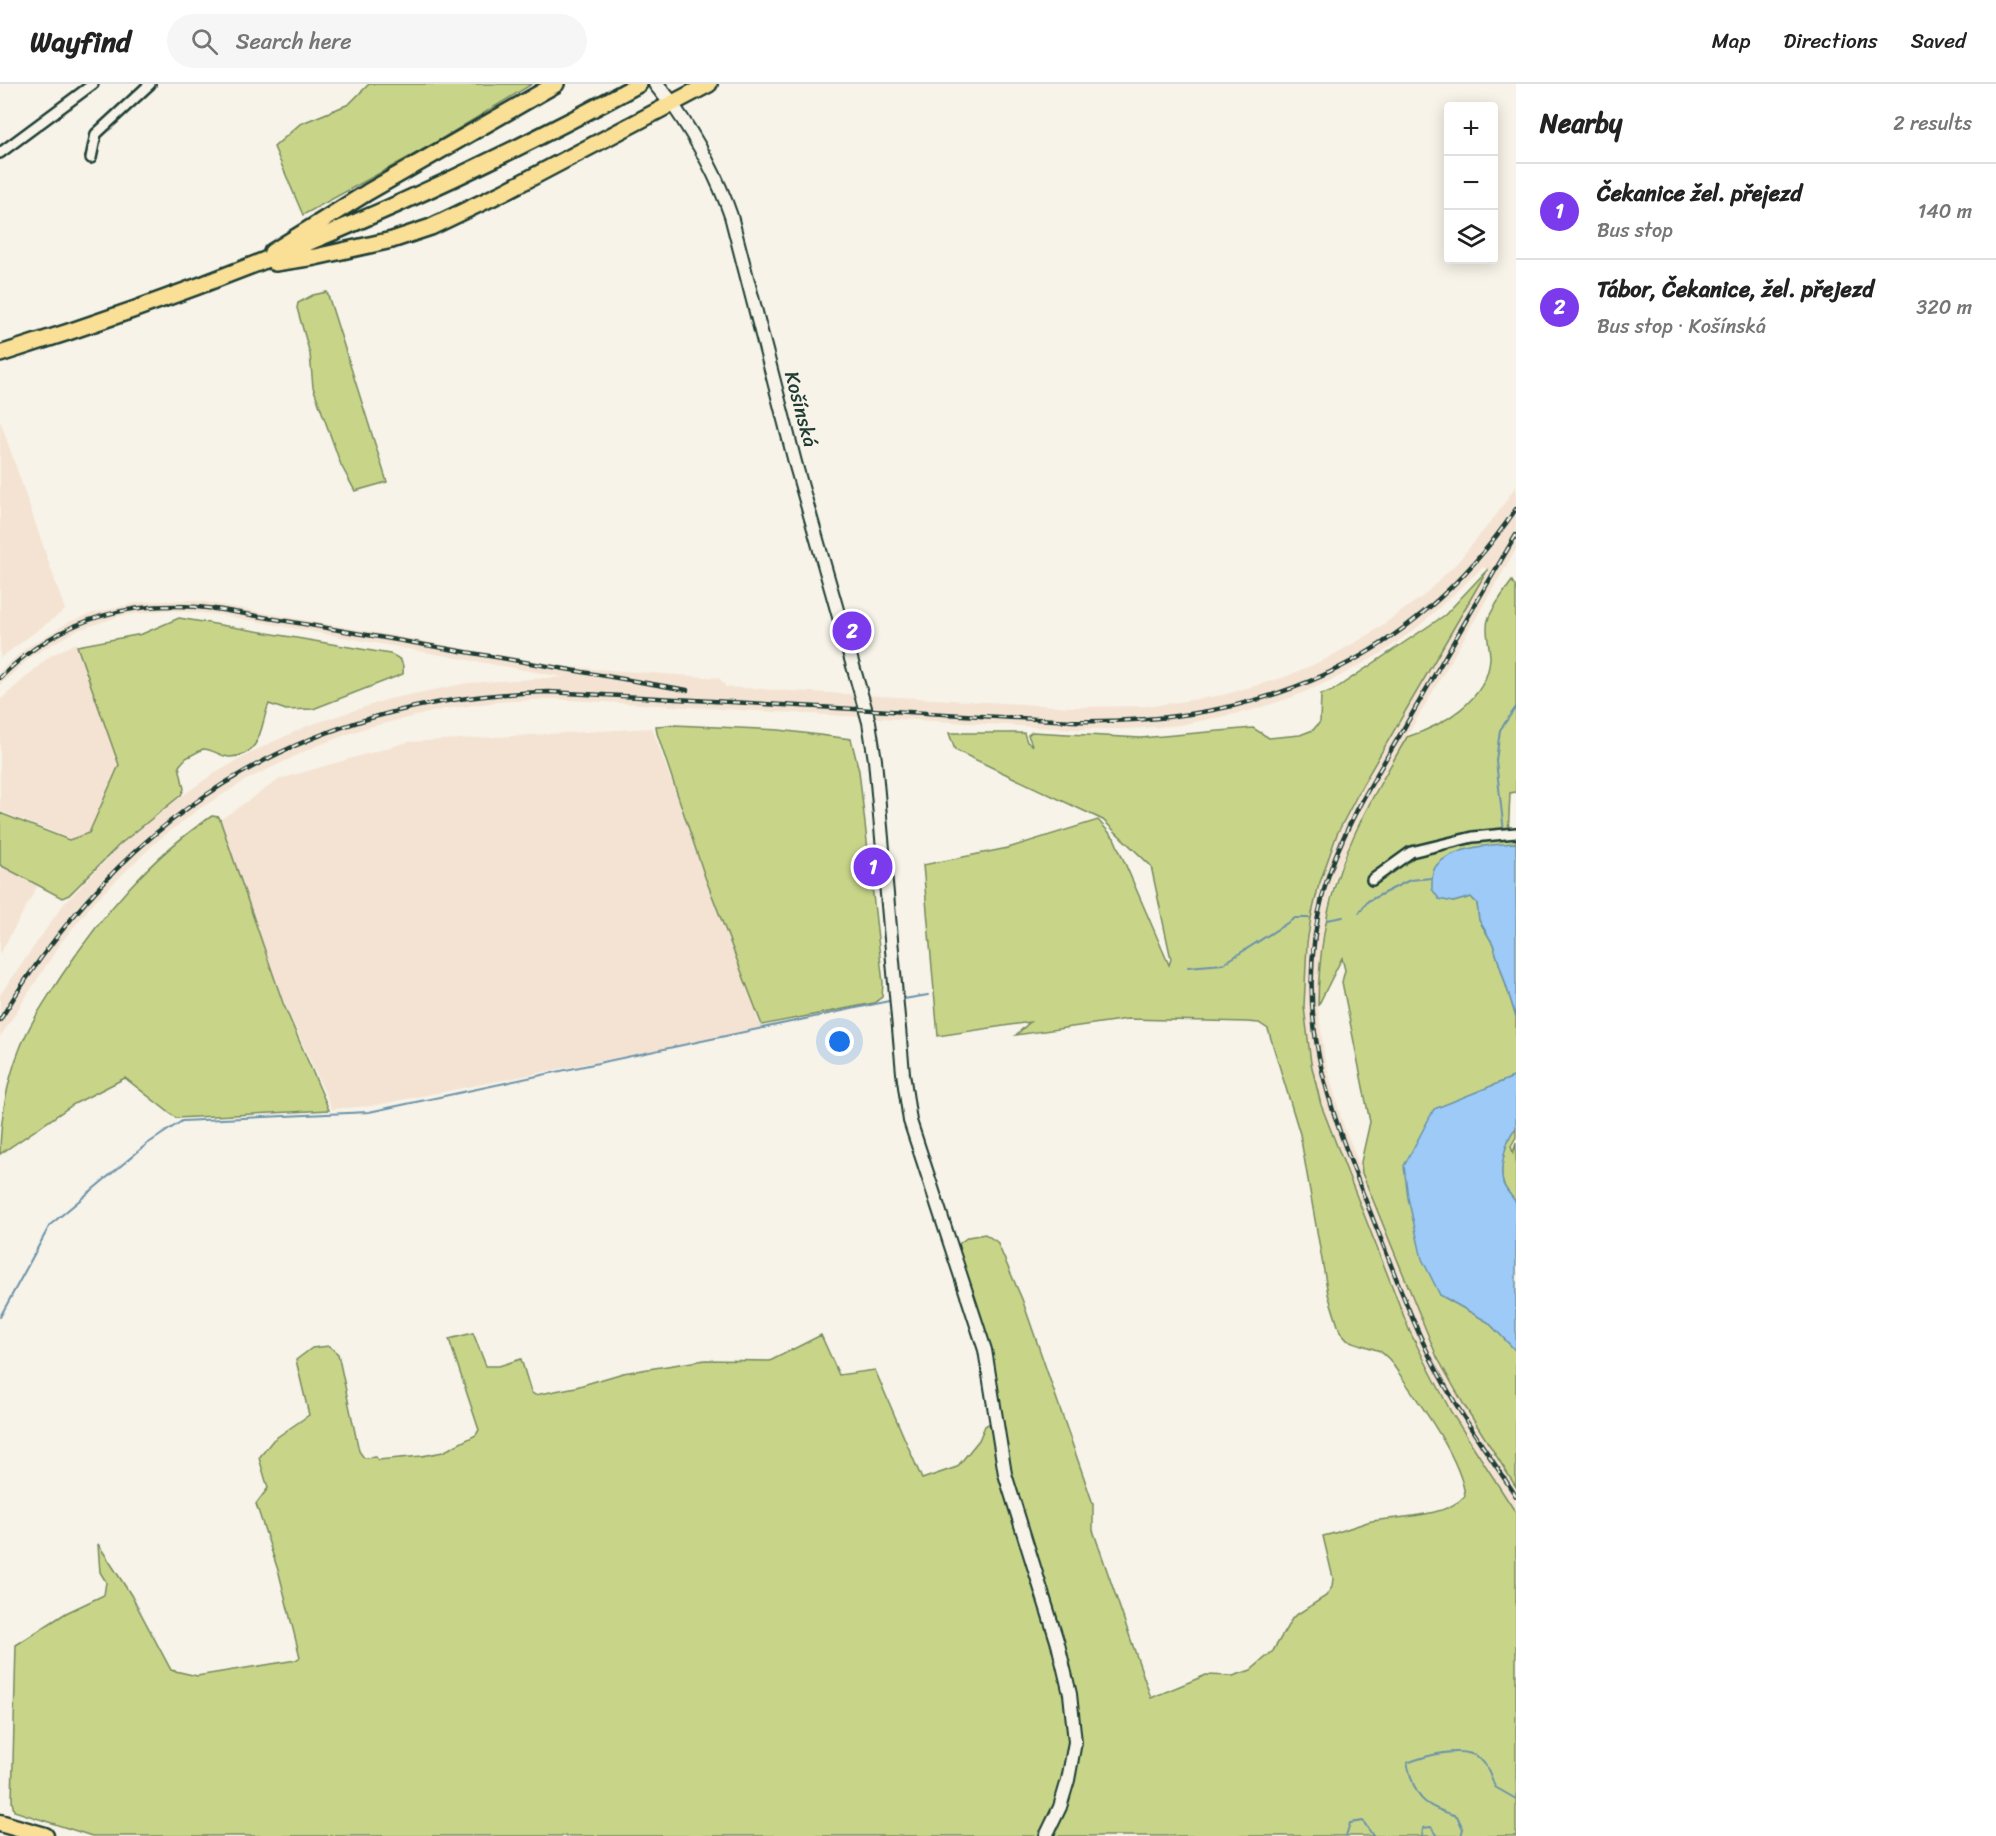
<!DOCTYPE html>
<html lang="en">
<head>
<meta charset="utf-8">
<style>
  body { margin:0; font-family:Sriracha,sans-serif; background:#f6f6f6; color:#222 }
  .controls { position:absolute; right:18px; top:18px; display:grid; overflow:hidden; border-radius:6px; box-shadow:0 3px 15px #0003 }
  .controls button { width:54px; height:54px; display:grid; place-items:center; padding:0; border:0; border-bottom:2px solid #e0e0e0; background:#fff; color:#222; font:30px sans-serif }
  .you { position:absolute; left:840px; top:958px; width:21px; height:21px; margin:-15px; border:4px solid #fff; border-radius:50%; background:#1a73e8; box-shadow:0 0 0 9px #1a73e833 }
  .badge { display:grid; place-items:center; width:39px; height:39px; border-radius:50%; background:#7c3aed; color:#fff; font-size:20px; font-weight:700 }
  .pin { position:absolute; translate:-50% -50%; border:3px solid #fff; box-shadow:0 2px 6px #0006 }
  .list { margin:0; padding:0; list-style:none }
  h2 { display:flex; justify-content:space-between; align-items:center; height:78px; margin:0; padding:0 24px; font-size:26px }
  h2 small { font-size:20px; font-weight:400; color:#767676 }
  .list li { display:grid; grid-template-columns:39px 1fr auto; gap:18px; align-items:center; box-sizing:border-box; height:96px; padding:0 24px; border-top:2px solid #e0e0e0 }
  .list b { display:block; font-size:22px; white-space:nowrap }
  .list p { margin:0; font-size:20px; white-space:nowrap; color:#767676 }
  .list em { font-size:20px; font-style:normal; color:#767676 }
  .icon { flex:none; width:33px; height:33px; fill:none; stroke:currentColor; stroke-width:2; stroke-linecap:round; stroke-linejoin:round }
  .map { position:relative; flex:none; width:1516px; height:1752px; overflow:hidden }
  header { display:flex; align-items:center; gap:36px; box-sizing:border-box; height:84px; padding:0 30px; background:#fff; border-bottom:2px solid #e0e0e0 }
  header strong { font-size:28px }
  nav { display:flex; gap:33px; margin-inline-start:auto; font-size:21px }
  .search { width:420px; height:54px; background:#f6f6f6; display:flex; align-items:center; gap:15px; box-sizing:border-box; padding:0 21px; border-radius:33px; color:#767676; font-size:22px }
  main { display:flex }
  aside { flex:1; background:#fff }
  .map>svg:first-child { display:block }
  .built { fill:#f4e3d2 }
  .green { fill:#c8d589; stroke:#74895e; stroke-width:1.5 }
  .water { fill:#9dcaf7; stroke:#6b92a9; stroke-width:1.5 }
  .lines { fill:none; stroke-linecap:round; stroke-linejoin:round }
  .stream { stroke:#6b92a9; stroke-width:2 }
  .minor-casing { stroke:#1f3d34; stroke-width:14 }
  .tertiary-casing { stroke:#1f3d34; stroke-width:16 }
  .secondary-casing { stroke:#1f3d34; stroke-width:18 }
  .primary-casing { stroke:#1f3d34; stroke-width:20 }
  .motorway-casing { stroke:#1f3d34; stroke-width:21 }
  .minor { stroke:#f7f3e8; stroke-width:9 }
  .tertiary { stroke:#f7f3e8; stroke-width:12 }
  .secondary { stroke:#f7f3e8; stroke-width:14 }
  .primary { stroke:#fadf96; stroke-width:15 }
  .motorway { stroke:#fadf96; stroke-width:16 }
  .rail-casing { stroke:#1f3d34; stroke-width:4.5 }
  .rail { stroke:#f7f3e8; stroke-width:2; stroke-dasharray:7; stroke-linecap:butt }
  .labels { text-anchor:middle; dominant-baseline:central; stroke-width:4.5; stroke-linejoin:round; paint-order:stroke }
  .street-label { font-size:20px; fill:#1f3d34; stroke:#f7f3e8 }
</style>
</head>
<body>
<header>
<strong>Wayfind</strong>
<div class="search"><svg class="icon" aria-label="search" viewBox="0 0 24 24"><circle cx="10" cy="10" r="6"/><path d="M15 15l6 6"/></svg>Search here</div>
<nav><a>Map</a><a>Directions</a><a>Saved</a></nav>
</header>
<main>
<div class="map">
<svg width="1516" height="1752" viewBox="0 0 1516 1752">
  <rect width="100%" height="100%" fill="#f7f3e8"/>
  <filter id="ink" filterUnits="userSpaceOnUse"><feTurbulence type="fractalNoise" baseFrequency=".0167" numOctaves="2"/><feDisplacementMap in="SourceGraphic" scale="12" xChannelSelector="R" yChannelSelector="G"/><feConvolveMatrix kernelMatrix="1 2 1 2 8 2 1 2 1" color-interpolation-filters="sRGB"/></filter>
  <g filter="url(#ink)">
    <path class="built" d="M0,336L65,526L0,574Z
      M1516,402V465L1375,707L1340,780L1331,807L1321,861L1318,922L1325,976L1343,1040L1437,1273L1464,1321L1516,1403V1429L1451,1328L1410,1248L1321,1021L1311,979L1304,923L1307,859L1311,834L1318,804L1337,750L1363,700L1488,486L1483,483L1418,543L1382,569L1336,594L1293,613L1249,627L1180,641L1129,645H1071L552,615L497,618L445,625L365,644L316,662L246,696L199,725L156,758L96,816L62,857L0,953V911L63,821L122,759L164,725L210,692L258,665L307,642L389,615L468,599L563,593L221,531L166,526L120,532L75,547L32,572L0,601V587L26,564L71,537L93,529L141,518L193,516L568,583L719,594L726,603L1072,623L1152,622L1223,611L1285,593L1326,575L1370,550L1423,512L1456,480L1497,430Z
      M76,559L119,682L89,749L70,755L0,727V616L50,572Z
      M652,644L762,945L371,1022L332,1025L282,914L220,736L280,695L408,658Z
      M0,782L38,801L0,870Z"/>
    <path class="green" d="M369,0H532L433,60L303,131L274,63L300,40L349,20Z
      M327,208L387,398L355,407L341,381L313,303L310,270L297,224L298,219L313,211Z
      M1488,485L1363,700L1337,750L1318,804L1311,834L1307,859L1304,923L1311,979L1321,1021L1410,1248L1451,1328L1516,1429V1752H92L14,1727L12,1718L16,1561L66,1529L104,1511L106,1498L100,1488L98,1460L131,1511L171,1586L197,1592L296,1576L300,1573L279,1489L256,1420L268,1404L259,1374L273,1356L309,1331L296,1276L312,1264L329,1262L338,1270L359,1367L364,1374L376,1373L378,1376L422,1372L443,1368L476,1351L479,1346L449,1255L473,1249L486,1282H499L521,1275L531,1308L535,1311L576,1303L623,1289L705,1276L770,1277L821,1251L839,1291L875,1286L922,1395L957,1383L979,1356L985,1342L998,1334L956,1162L968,1153L985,1150L997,1158L1022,1215L1093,1420V1446L1151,1614L1206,1591L1233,1592L1251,1586L1273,1567L1293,1533L1326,1512L1332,1503L1333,1494L1323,1452C1340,1449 1355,1441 1372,1437C1401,1432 1444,1434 1465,1412C1461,1372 1412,1309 1389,1275L1380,1267L1347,1256L1340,1248L1328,1210L1300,1050L1268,945L1259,939L1247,938L1128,935L1016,951L1030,938L938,952L923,781L1008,764L1098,736L1114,754L1169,881L1171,875L1151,782L1103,736L955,666L949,649H1024L1027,658L1032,661L1028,651L1032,648L1141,654L1253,644L1269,654L1300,651L1313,646L1320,638L1321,610L1332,607L1445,531Z
      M1512,497L1516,504V708L1510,709L1508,754H1516V759L1461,767L1437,781L1453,818L1471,813L1477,819L1479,836L1493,860L1516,933V992L1435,1025L1440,1211L1488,1238L1516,1267V1403L1464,1321L1437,1273L1362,1089L1361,1078L1370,1038L1342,898L1345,886L1342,874L1318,922C1319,808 1351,749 1407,653C1442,642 1488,616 1490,574C1490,562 1484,544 1489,533C1495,520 1504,508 1512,497Z
      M179,534L390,570C401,574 404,578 403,590L313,625L286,626L269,620C260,640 263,672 230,673C221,673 213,665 203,665L186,674L179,682L184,705L181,711L119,761L69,811L62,814L0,781V729L69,756L89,749L119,681L77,562L142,550Z
      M674,641L779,646L851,655L859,687L883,899L882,913L874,919L762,941L705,793L657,649L656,642Z
      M212,732L219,733L283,919L329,1026L176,1034L125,994L74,1020L0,1070C0,1038 7,997 19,967C29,940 46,916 62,891C103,830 150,773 212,732Z
      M1516,1044V1053L1511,1062L1513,1069L1516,1059V1119C1513,1113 1505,1106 1503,1099C1499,1085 1506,1053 1516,1044Z"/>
    <path class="water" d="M1516,759V933L1493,860L1479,836L1477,819L1471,813L1453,818L1439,815L1432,805C1432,798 1431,788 1436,782C1453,762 1492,761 1516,759Z
      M1516,992V1044C1506,1053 1499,1085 1503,1099C1505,1106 1513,1113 1516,1119V1267L1488,1238L1440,1211L1422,1175L1408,1114L1404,1082L1434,1025Z"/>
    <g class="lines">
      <path class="stream" d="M1504,748L1496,677L1500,646L1516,623
        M1359,829L1368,817L1410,796L1432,794
        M1327,836L1343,833
        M1188,883L1223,880L1295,834H1309
        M904,915L928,911
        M0,1233L50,1141L147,1060L182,1037L369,1028L889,917
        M1346,1752L1350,1739L1363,1737L1373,1752
        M1422,1752L1423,1744L1431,1743L1438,1752
        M1461,1752L1463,1745L1457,1732C1420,1720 1417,1716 1407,1679C1425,1672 1463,1661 1479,1674C1488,1681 1491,1693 1495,1703L1516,1715"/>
      <defs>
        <path id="minor" d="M0,69L93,0
          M91,74L96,50L150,0
          M1372,796L1411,768L1473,753L1516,749"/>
        <path id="tertiary" d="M673,21C698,57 717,91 731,132L796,382L869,638L875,676L903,989L910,1037L985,1266L1005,1390L1058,1560L1070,1610L1075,1658L1068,1696L1060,1723L1046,1752"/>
        <path id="secondary" d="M656,0L673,21"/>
        <path id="primary" d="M272,168L368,108L556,0
          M275,179L315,173L392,156L431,143L504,108L709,0
          M0,270C222,201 435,112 639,0"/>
        <path id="motorway" d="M0,1739L45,1752"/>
      </defs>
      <use href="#minor" class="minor-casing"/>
      <use href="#tertiary" class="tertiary-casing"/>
      <use href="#secondary" class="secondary-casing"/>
      <use href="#primary" class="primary-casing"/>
      <use href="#motorway" class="motorway-casing"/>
      <use href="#minor" class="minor"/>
      <use href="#tertiary" class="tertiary"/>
      <use href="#secondary" class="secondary"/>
      <use href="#primary" class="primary"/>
      <use href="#motorway" class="motorway"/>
      <defs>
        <path id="rail" d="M1516,451C1478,515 1441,580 1404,644C1374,696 1340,748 1324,806C1291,930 1328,1021 1373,1135C1392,1182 1409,1232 1432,1277C1456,1325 1487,1368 1516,1412
          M0,594C61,532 138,513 222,526L687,606
          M0,936C125,728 304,613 549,608L1072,637C1257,641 1409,582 1516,425"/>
      </defs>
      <use href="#rail" class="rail-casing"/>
      <use href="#rail" class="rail"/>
    </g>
  </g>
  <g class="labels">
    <g class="street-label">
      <text transform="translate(801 325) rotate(75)">Košínská</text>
    </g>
  </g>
</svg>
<div class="controls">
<button>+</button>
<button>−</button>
<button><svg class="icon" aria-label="layers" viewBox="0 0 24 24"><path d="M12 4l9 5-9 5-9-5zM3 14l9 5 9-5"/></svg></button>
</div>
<div class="you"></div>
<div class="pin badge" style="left:873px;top:783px">1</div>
<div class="pin badge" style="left:852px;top:547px">2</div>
</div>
<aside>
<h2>Nearby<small>2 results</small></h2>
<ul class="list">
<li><span class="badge">1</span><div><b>Čekanice žel. přejezd</b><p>Bus stop</p></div><em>140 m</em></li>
<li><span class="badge">2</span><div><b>Tábor, Čekanice, žel. přejezd</b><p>Bus stop · Košínská</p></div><em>320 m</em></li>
</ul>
</aside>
</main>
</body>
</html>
